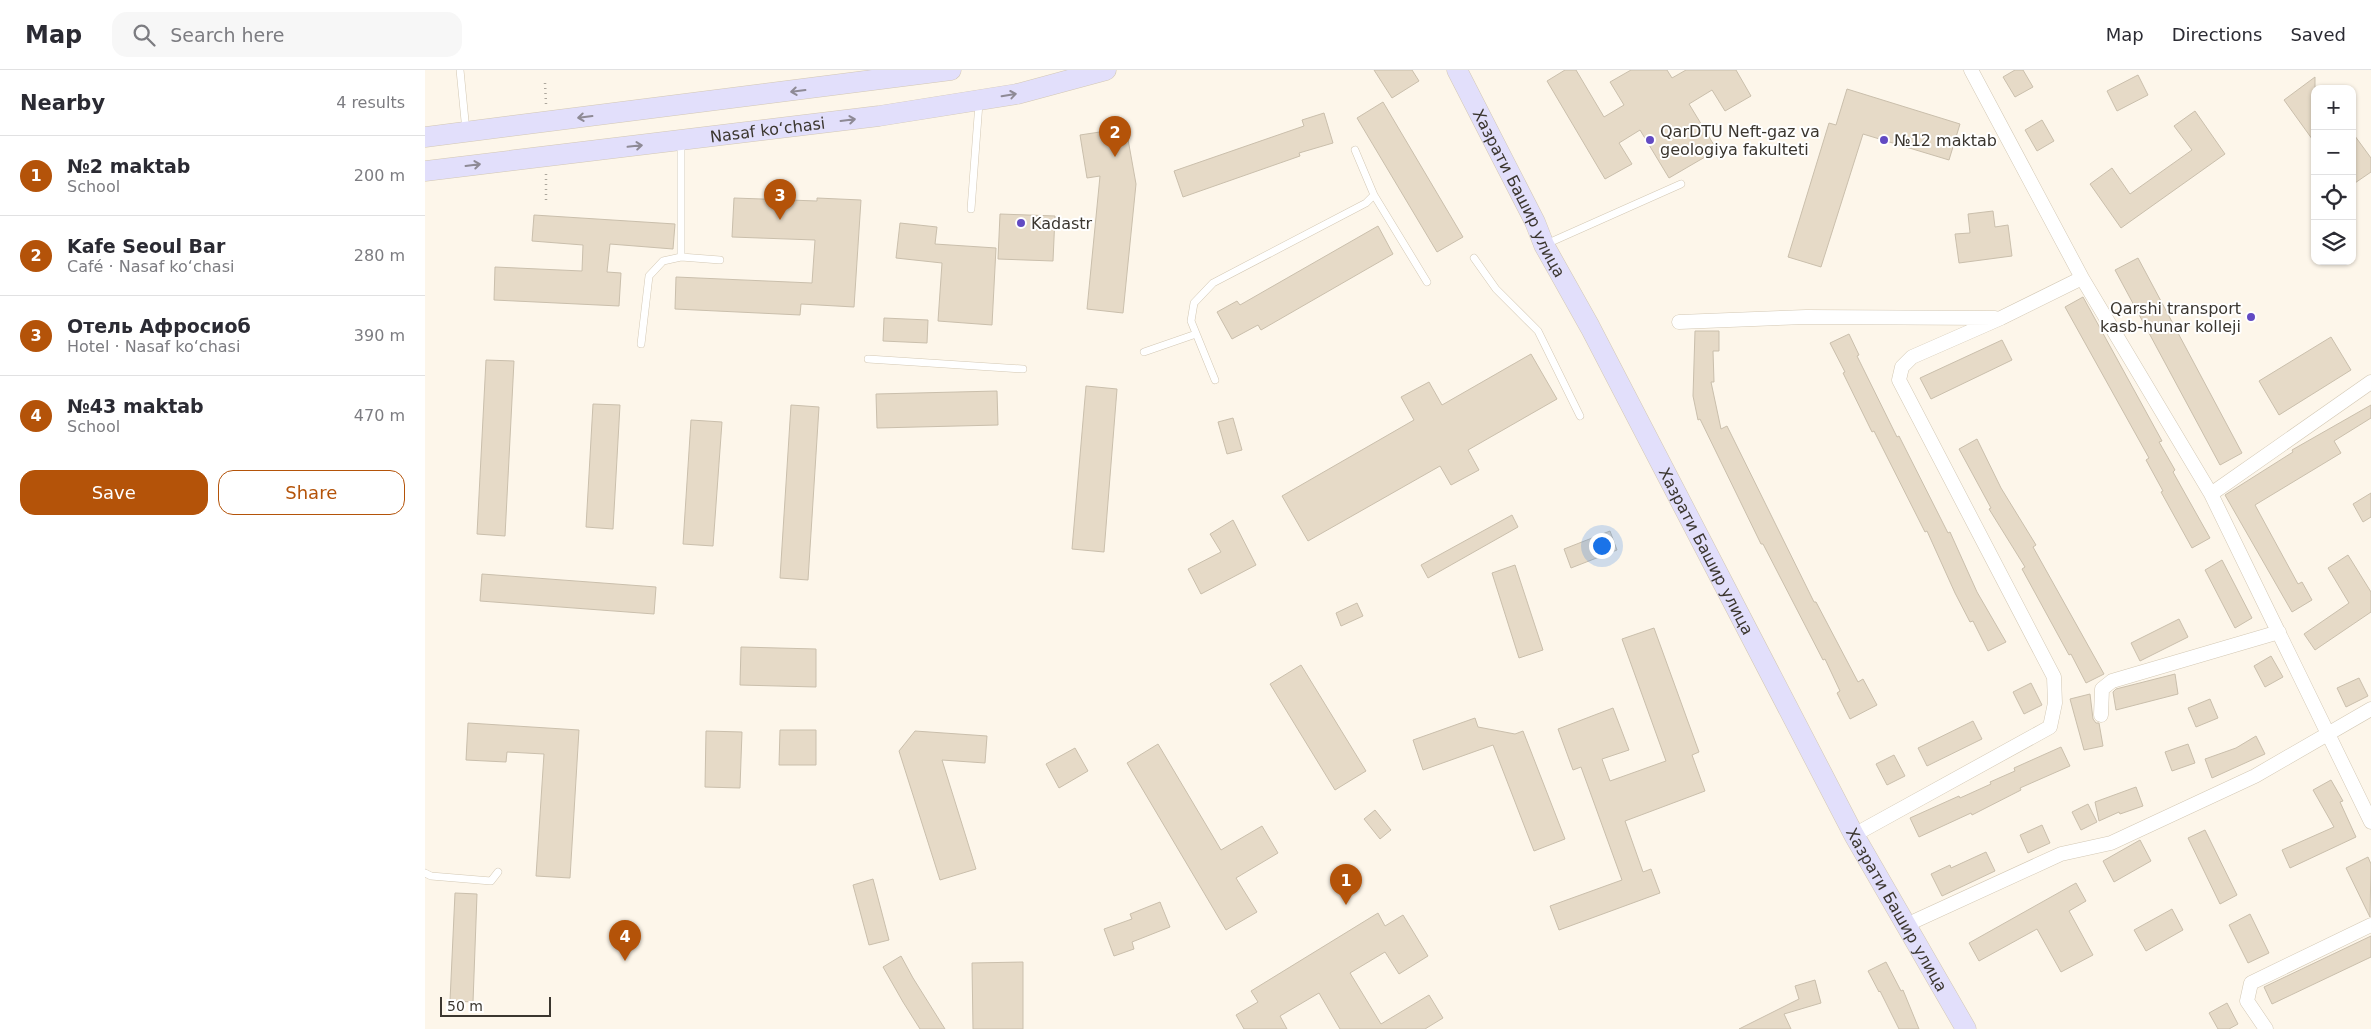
<!DOCTYPE html>
<html lang="en">
<head>
<meta charset="utf-8">
<style>
  body { margin:0; font-family:"DejaVu Sans",sans-serif; background:#f7f7f7; color:#2b2b33 }
  .controls { position:absolute; right:15px; top:15px; display:grid; overflow:hidden; border-radius:10px; box-shadow:0 1px 4px #0004 }
  .controls button { width:45px; height:45px; display:grid; place-items:center; padding:0; border:0; border-bottom:1px solid #e1e1e2; background:#fff; color:#2b2b33; font:25px sans-serif }
  .scale { position:absolute; left:15px; bottom:12px; width:111px; box-sizing:border-box; padding-left:5px; border:2px solid #3b362f; border-top:0; font-size:14px; line-height:18px; white-space:nowrap; color:#3b362f; -webkit-text-stroke:4px #fff; paint-order:stroke }
  .you { position:absolute; left:1176px; top:475px; width:18px; height:18px; margin:-12px; border:4px solid #fff; border-radius:50%; background:#1a73e8; box-shadow:0 0 0 8px #1a73e833 }
  .badge { display:grid; place-items:center; width:32px; height:32px; border-radius:50%; background:#b45309; color:#fff; font-size:16px; font-weight:700 }
  .pin { position:absolute; translate:-50% -41px; filter:drop-shadow(0 1px 2px #0008) }
  .pin::after { content:''; position:absolute; top:26px; width:18px; height:15px; background:inherit; clip-path:polygon(0 0,100% 0,50% 100%) }
  .list { margin:0; padding:0; list-style:none }
  h2 { display:flex; justify-content:space-between; align-items:center; height:65px; margin:0; padding:0 20px; font-size:21px }
  h2 small { font-size:16px; font-weight:400; color:#7c7c81 }
  .list li { display:grid; grid-template-columns:32px 1fr auto; gap:15px; align-items:center; box-sizing:border-box; height:80px; padding:0 20px; border-top:1px solid #e1e1e2 }
  .list b { display:block; font-size:19px; white-space:nowrap }
  .list p { margin:0; font-size:16px; white-space:nowrap; color:#7c7c81 }
  .list em { font-size:16px; font-style:normal; color:#7c7c81 }
  .actions { display:flex; gap:10px; padding:15px 20px }
  .actions a { flex:1; padding:11px 0; border:1px solid #b45309; border-radius:15px; text-align:center; font-size:18px; color:#b45309 }
  .actions .main { background:#b45309; color:#fff }
  .icon { flex:none; width:28px; height:28px; fill:none; stroke:currentColor; stroke-width:2; stroke-linecap:round; stroke-linejoin:round }
  .map { position:relative; flex:none; width:1946px; height:959px; overflow:hidden }
  header { display:flex; align-items:center; gap:30px; box-sizing:border-box; height:70px; padding:0 25px; background:#fff; border-bottom:1px solid #e1e1e2 }
  header strong { font-size:24px }
  nav { display:flex; gap:28px; margin-inline-start:auto; font-size:18px }
  .search { width:350px; height:45px; background:#f7f7f7; display:flex; align-items:center; gap:12px; box-sizing:border-box; padding:0 18px; border-radius:15px; color:#7c7c81; font-size:19px }
  main { display:flex }
  aside { flex:1; background:#fff }
  .map>svg:first-child { display:block }
  .building { fill:#e6dac7; stroke:#cabfac }
  .lines { fill:none; stroke-linecap:round; stroke-linejoin:round }
  .lane-casing { stroke:#d3c8b4; stroke-width:8 }
  .street-casing { stroke:#d3c8b4; stroke-width:15 }
  .secondary-casing { stroke:#d3c8b4; stroke-width:21 }
  .path { stroke:#ada79d; stroke-width:2.5; stroke-dasharray:1 4; stroke-linecap:butt }
  .lane { stroke:#fff; stroke-width:7 }
  .street { stroke:#fff; stroke-width:14 }
  .secondary { stroke:#e2dffb; stroke-width:20 }
  .oneway { stroke:#8e8a95 }
  .poi-dot { fill:#624ac3; stroke:#fff; stroke-width:2 }
  .labels { text-anchor:middle; dominant-baseline:central; stroke-width:4; stroke-linejoin:round; paint-order:stroke }
  .street-label { font-size:16px; fill:#3b362f; stroke:#fff }
  .poi-label { font-size:16px; fill:#3b362f; stroke:#fff; text-anchor:start }
</style>
</head>
<body>
<header>
<strong>Map</strong>
<div class="search"><svg class="icon" aria-label="search" viewBox="0 0 24 24"><circle cx="10" cy="10" r="6"/><path d="M15 15l6 6"/></svg>Search here</div>
<nav><a>Map</a><a>Directions</a><a>Saved</a></nav>
</header>
<main>
<aside>
<h2>Nearby<small>4 results</small></h2>
<ul class="list">
<li><span class="badge">1</span><div><b>№2 maktab</b><p>School</p></div><em>200 m</em></li>
<li><span class="badge">2</span><div><b>Kafe Seoul Bar</b><p>Café · Nasaf ko‘chasi</p></div><em>280 m</em></li>
<li><span class="badge">3</span><div><b>Отель Афросиоб</b><p>Hotel · Nasaf ko‘chasi</p></div><em>390 m</em></li>
<li><span class="badge">4</span><div><b>№43 maktab</b><p>School</p></div><em>470 m</em></li>
</ul>
<div class="actions"><a class="main">Save</a><a>Share</a></div>
</aside>
<div class="map">
<svg width="1946" height="959" viewBox="0 0 1946 959">
  <rect width="100%" height="100%" fill="#fdf6ea"/>
  <path class="building" d="M949,0H987L994,11L967,28Z
    M1140,0H1151L1179,47L1199,35L1185,12L1206,0H1242L1247,8L1261,0H1311L1326,26L1300,41L1287,20L1264,34L1292,80L1244,108L1215,60L1194,73L1207,94L1180,109L1122,11Z
    M1590,0H1598L1608,17L1590,27L1578,7Z
    M1713,5L1723,25L1692,41L1682,21Z
    M1890,7V73L1859,30Z
    M1422,19L1535,54L1524,90L1438,64L1396,197L1363,187L1404,53L1411,55Z
    M958,32L1038,167L1012,182L932,48Z
    M1770,41L1800,84L1696,158L1665,114L1687,98L1705,124L1767,80L1749,56Z
    M899,43L908,73L874,83L875,86L758,127L749,101L879,56L877,50Z
    M1617,50L1629,71L1612,81L1600,60Z
    M701,58L711,114L698,243L662,239L675,106L662,108L655,65Z
    M1927,62L1946,88V102L1927,115Z
    M309,128L392,131V128L436,130L429,237L376,234L375,245L250,239L251,207L387,213L390,170L307,167Z
    M1568,141L1570,157L1583,155L1587,186L1534,193L1530,164L1545,163L1543,144Z
    M575,144L630,146L628,191L573,189Z
    M109,145L250,154L248,179L185,174L182,202L196,203L194,236L69,230L70,197L157,201L158,175L107,171Z
    M475,153L512,157L510,174L571,178L567,255L513,251L517,193L471,188Z
    M953,156L968,184L836,260L833,255L807,269L792,242L812,231L815,235Z
    M1713,188L1817,383L1795,395L1690,200Z
    M1658,227L1737,371L1734,372L1750,400L1748,402L1785,468L1767,478L1736,422L1738,421L1721,390L1724,388L1640,237Z
    M459,248L503,250L502,273L458,271Z
    M1270,261H1294V281H1288L1289,312H1286L1296,359L1302,356L1389,532H1391L1433,612L1438,609L1452,635L1425,649L1412,623L1415,621L1400,589L1398,590L1338,474H1336L1275,349L1273,350L1268,326Z
    M1424,264L1434,285L1432,286L1472,367L1474,366L1523,463L1525,462L1552,522L1581,572L1563,581L1548,551L1545,552L1530,523L1502,461L1500,462L1449,361L1447,362L1418,303L1420,302L1405,273Z
    M1906,267L1926,300L1854,345L1834,311Z
    M1577,270L1587,290L1506,329L1495,308Z
    M1106,284L1132,329L1043,380L1054,400L1026,415L1015,396L883,471L857,426L989,350L976,327L1004,312L1017,335Z
    M61,290L89,291L80,466L52,464Z
    M661,316L692,319L679,482L647,479Z
    M572,321L573,355L452,358L451,324Z
    M168,334L195,335L188,459L161,457Z
    M366,335L394,337L383,510L355,508Z
    M1946,335V348L1909,371L1916,383L1830,435L1873,514L1877,512L1887,530L1867,542L1800,425L1868,382L1867,380Z
    M808,348L817,380L802,384L793,352Z
    M266,350L297,352L288,476L258,474Z
    M1552,369L1576,418L1611,475L1608,477L1679,604L1661,613L1646,584L1644,585L1597,499L1600,497L1564,439L1566,438L1534,379Z
    M1946,423V447L1938,452L1928,434Z
    M1087,445L1093,457L1003,508L996,495Z
    M808,450L831,495L776,524L763,499L796,482L785,464Z
    M1185,461L1192,480L1146,498L1139,479Z
    M1923,485L1946,522V542L1890,580L1879,564L1924,533L1903,498Z
    M1797,490L1827,548L1810,558L1780,500Z
    M1090,495L1118,580L1094,588L1067,503Z
    M57,504L231,517L229,544L55,531Z
    M932,533L938,546L916,556L911,543Z
    M1754,549L1763,567L1715,591L1706,573Z
    M1229,558L1274,682L1267,685L1280,721L1200,751L1218,802L1226,799L1235,823L1134,860L1125,836L1197,810L1156,697L1148,700L1133,659L1188,638L1204,680L1177,689L1185,711L1241,691L1197,569Z
    M316,577L391,579V617L315,615Z
    M1846,586L1858,607L1840,617L1829,596Z
    M876,595L941,701L910,720L845,614Z
    M1750,604L1753,624L1691,640L1688,622L1691,619Z
    M1934,608L1943,626L1921,637L1912,618Z
    M1606,613L1617,635L1599,644L1588,622Z
    M1665,624L1668,649L1671,653H1674L1678,676L1659,680L1645,629Z
    M1785,629L1793,648L1771,657L1763,638Z
    M1050,648L1053,657L1090,664L1098,661L1140,769L1109,781L1068,675L998,700L988,670Z
    M1548,651L1557,669L1502,696L1493,678Z
    M43,653L154,660L145,808L111,806L119,684L82,682L81,692L41,690Z
    M355,660H391V695H354Z
    M281,661L317,662L315,718L280,717Z
    M490,661L562,666L560,693L517,690L551,799L515,810L474,681Z
    M1831,666L1840,684L1787,708L1780,689L1811,678Z
    M733,674L796,780L837,756L853,783L811,808L832,842L801,860L702,693Z
    M1763,674L1770,693L1747,701L1740,682Z
    M1636,677L1645,696L1595,718L1596,720L1547,745L1546,743L1494,767L1485,748L1534,726L1535,728L1566,714L1565,712L1590,701L1589,698Z
    M650,678L663,701L634,718L621,694Z
    M1469,685L1480,706L1462,715L1451,694Z
    M1906,710L1918,731L1915,732L1931,767L1865,798L1857,780L1909,757L1888,720Z
    M1711,717L1718,736L1695,744L1694,742L1674,751L1670,732Z
    M1663,734L1672,752L1656,760L1647,742Z
    M950,740L966,760L955,769L939,749Z
    M1617,755L1625,773L1603,783L1595,765Z
    M1780,760L1812,825L1795,834L1763,768Z
    M1715,770L1726,791L1689,812L1678,791Z
    M1561,782L1570,801L1517,826L1506,804L1525,795L1526,798Z
    M1943,787L1946,794L1945,847L1921,798Z
    M448,809L464,870L444,875L428,815Z
    M1651,813L1661,831L1644,841L1668,885L1636,902L1612,859L1554,891L1544,873Z
    M30,823L52,824L48,932L25,931Z
    M735,832L745,857L707,872L709,879L689,886L679,859L707,849L705,844Z
    M1747,839L1758,860L1721,881L1709,860Z
    M953,843L960,856L978,845L1003,886L974,904L960,882L925,903L956,954L1004,925L1018,948L1000,959H915L894,923L855,946L862,959H819L811,945L833,932L826,921Z
    M1825,844L1844,883L1823,893L1804,855Z
    M1946,866V887L1847,934L1839,917Z
    M476,886L488,908L520,959H495L478,932L458,897Z
    M598,892V959H548L547,893Z
    M1461,892L1476,921L1478,920L1494,959H1474L1455,921L1454,922L1443,901Z
    M1390,910L1396,933L1359,944L1366,959H1314L1374,929L1370,916Z
    M1802,933L1813,954L1804,959H1793L1784,943Z"/>
  <g class="lines">
    <defs>
      <path id="lane" d="M35,0L41,61
        M949,125L1002,212
        M546,139L554,33
        M1119,175L1256,114
        M256,187V73
        M1049,188L1071,219L1113,261L1155,346
        M216,274L224,206L238,191L256,187L295,190
        M719,282L771,264
        M443,289L598,299
        M790,310L766,251L769,233L788,213L941,133L949,125L930,80
        M0,803L6,806L66,811L73,802"/>
      <path id="street" d="M1546,0L1657,208L1786,424L1946,752
        M1254,252L1381,247L1570,248
        M1786,424L1946,312
        M1676,645L1677,619L1687,611L1854,562
        M1429,765L1625,657L1630,633L1629,607L1474,310L1477,297L1487,287L1576,248L1657,208
        M1481,855L1636,784L1686,773L1830,706L1946,639
        M1841,959L1822,931L1826,913L1946,855"/>
      <g id="secondary">
        <path id="s1" d="M1032,0L1110,152L1119,175L1165,257L1429,765L1541,959"/>
        <path d="M0,67L526,0"/>
        <path id="s2" d="M0,101L454,46L592,24L681,0"/>
      </g>
    </defs>
    <use href="#lane" class="lane-casing"/>
    <use href="#street" class="street-casing"/>
    <use href="#secondary" class="secondary-casing"/>
    <path class="path" d="M120,13L121,34
      M121,104V132"/>
    <use href="#lane" class="lane"/>
    <use href="#street" class="street"/>
    <use href="#secondary" class="secondary"/>
  </g>
  <defs><path id="oneway-shaft" d="M-6 0H5M1.5-3L5.5 0L1.5 3" fill="none" stroke-width="1.6" stroke-linecap="round" stroke-linejoin="round" transform="scale(1.25)"/></defs>
  <g class="oneway">
    <use href="#oneway-shaft" transform="translate(373 21) rotate(173)"/>
    <use href="#oneway-shaft" transform="translate(584 25) rotate(-9)"/>
    <use href="#oneway-shaft" transform="translate(160 47) rotate(173)"/>
    <use href="#oneway-shaft" transform="translate(423 50) rotate(-7)"/>
    <use href="#oneway-shaft" transform="translate(210 76) rotate(-6)"/>
    <use href="#oneway-shaft" transform="translate(48 95) rotate(-7)"/>
  </g>
  <g class="poi-dot">
    <circle cx="1225" cy="70" r="5"/>
    <circle cx="1459" cy="70" r="5"/>
    <circle cx="596" cy="153" r="5"/>
    <circle cx="1826" cy="247" r="5"/>
  </g>
  <g class="labels">
    <g class="street-label">
      <text stroke="none"><textPath href="#s2" startOffset="345">Nasaf ko‘chasi</textPath></text>
      <text stroke="none"><textPath href="#s1" startOffset="138">Хазрати Башир улица</textPath></text>
      <text stroke="none"><textPath href="#s1" startOffset="542">Хазрати Башир улица</textPath></text>
      <text stroke="none"><textPath href="#s1" startOffset="948">Хазрати Башир улица</textPath></text>
    </g>
    <g class="poi-label">
      <text x="1235" y="61">QarDTU Neft-gaz va<tspan x="1235" dy="18">geologiya fakulteti</tspan></text>
      <text x="1469" y="70">№12 maktab</text>
      <text x="606" y="153">Kadastr</text>
      <text x="1816" y="238" text-anchor="end">Qarshi transport<tspan x="1816" dy="18">kasb-hunar kolleji</tspan></text>
    </g>
  </g>
</svg>
<div class="controls">
<button>+</button>
<button>−</button>
<button><svg class="icon" aria-label="locate" viewBox="0 0 24 24"><circle cx="12" cy="12" r="6"/><path d="M12 2v4M12 18v4M2 12h4M18 12h4"/></svg></button>
<button><svg class="icon" aria-label="layers" viewBox="0 0 24 24"><path d="M12 4l9 5-9 5-9-5zM3 14l9 5 9-5"/></svg></button>
</div>
<div class="scale">50 m</div>
<div class="you"></div>
<div class="pin badge" style="left:921px;top:835px">1</div>
<div class="pin badge" style="left:690px;top:87px">2</div>
<div class="pin badge" style="left:355px;top:150px">3</div>
<div class="pin badge" style="left:200px;top:891px">4</div>
</div>
</main>
</body>
</html>
